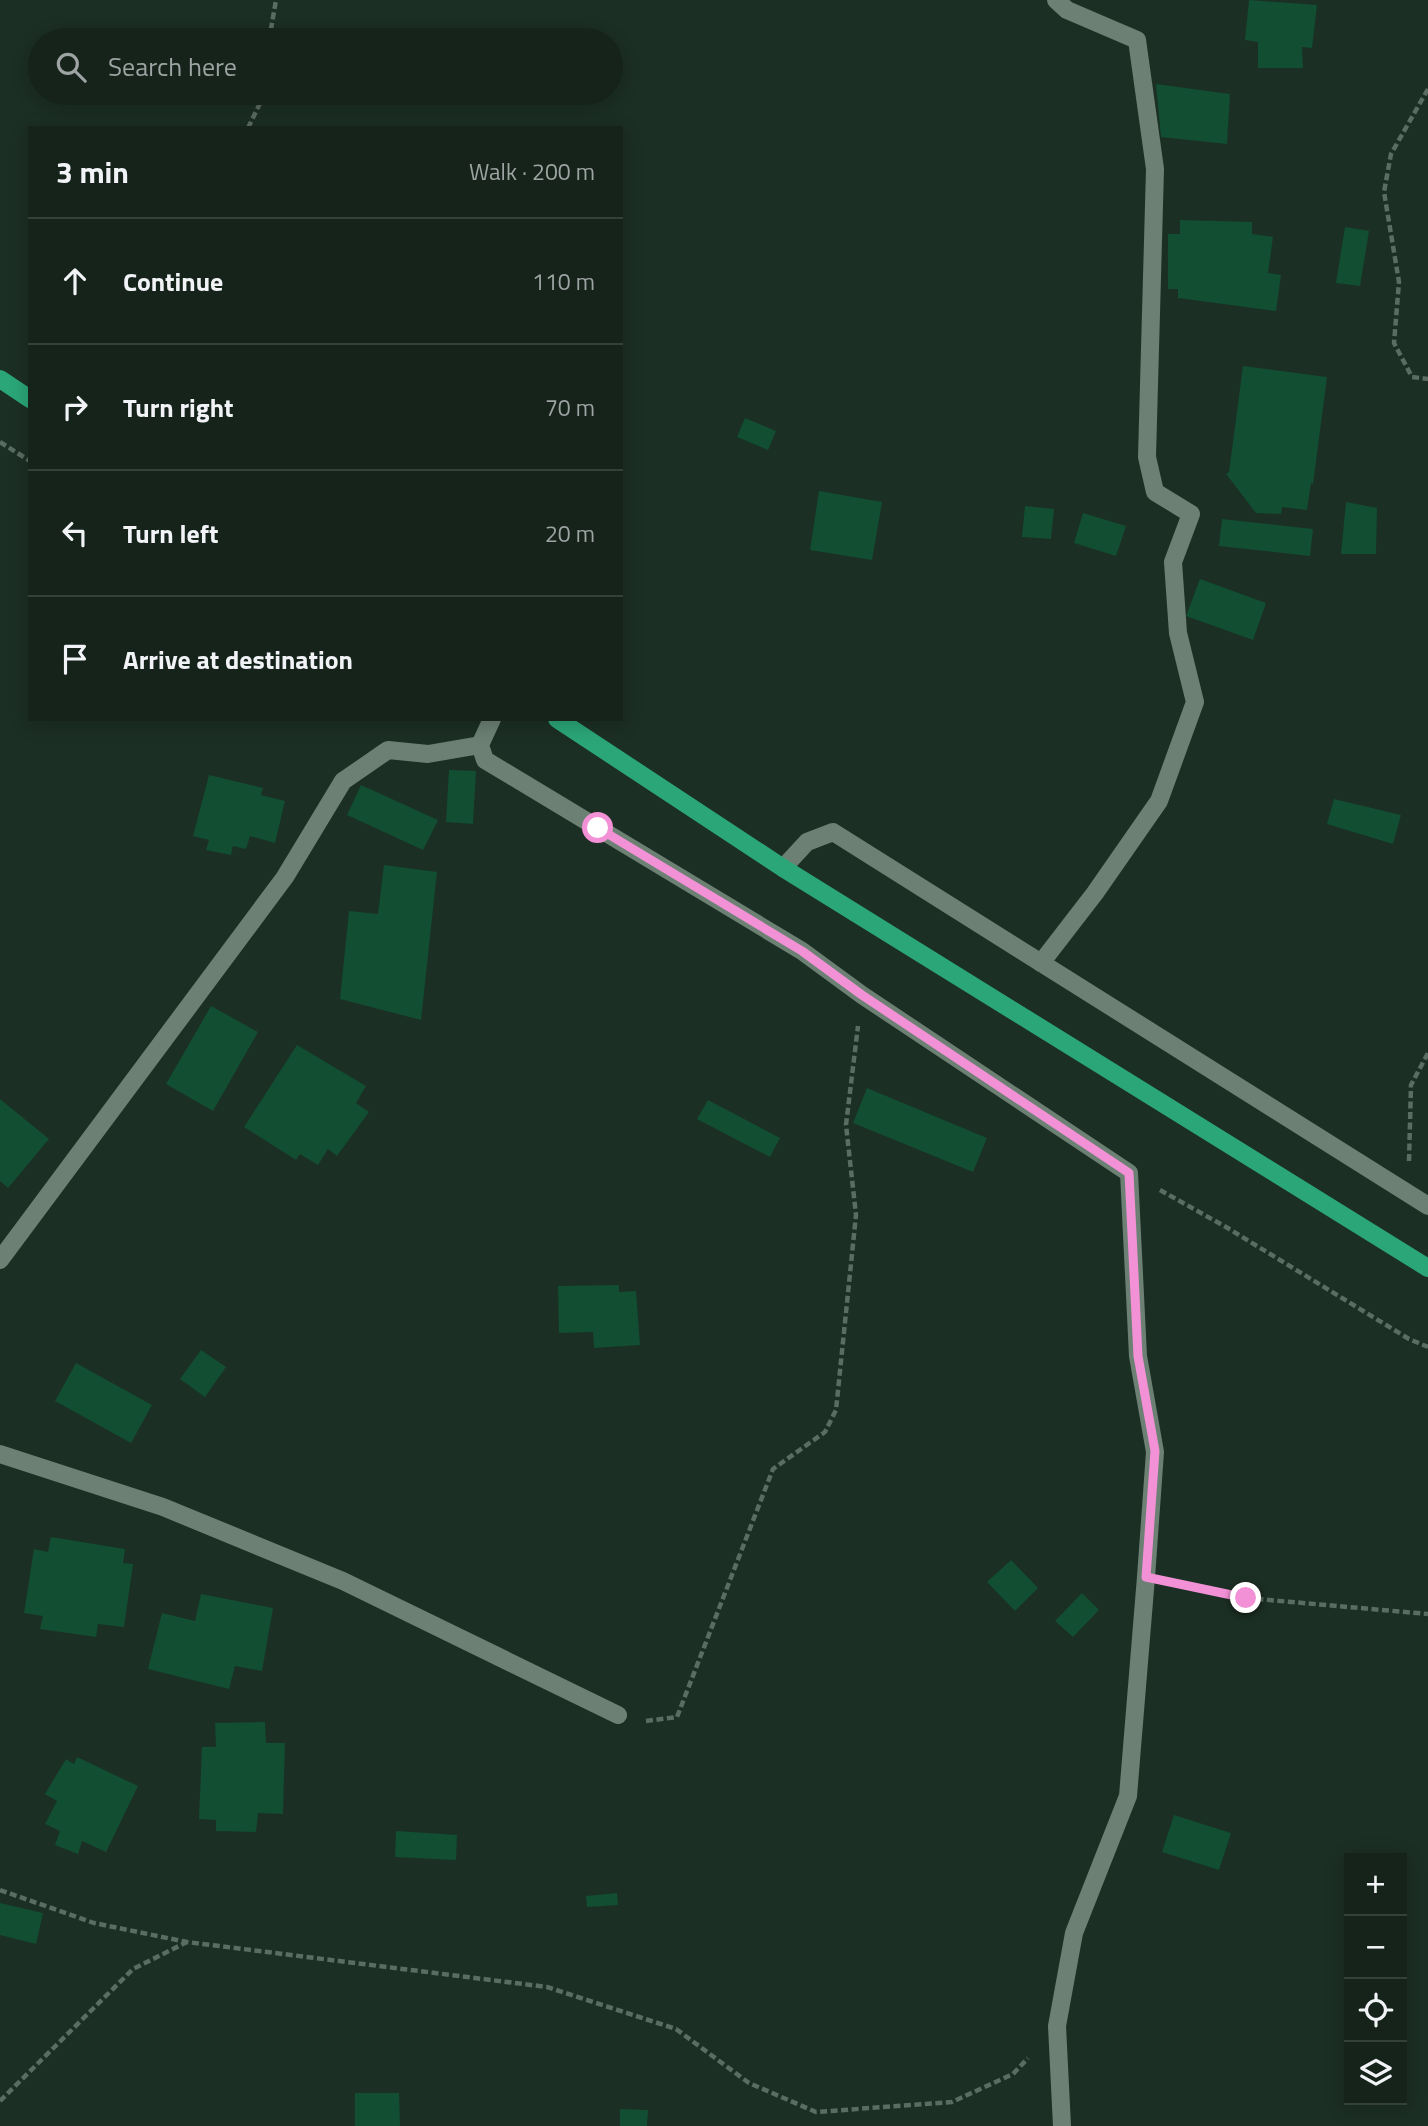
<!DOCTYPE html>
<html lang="en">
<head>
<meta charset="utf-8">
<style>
  body { margin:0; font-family:"Titillium Web",sans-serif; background:#222f28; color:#f1f3f6 }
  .controls { position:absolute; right:21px; bottom:21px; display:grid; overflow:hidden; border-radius:0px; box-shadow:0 4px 18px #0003 }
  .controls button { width:63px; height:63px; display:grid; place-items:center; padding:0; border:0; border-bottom:2px solid #34403a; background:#15231b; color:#f1f3f6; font:35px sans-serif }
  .stop { position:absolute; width:21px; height:21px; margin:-16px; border:5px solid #f391d6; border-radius:50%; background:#fff }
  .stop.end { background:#f391d6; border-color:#fff; box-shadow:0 2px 7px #0008 }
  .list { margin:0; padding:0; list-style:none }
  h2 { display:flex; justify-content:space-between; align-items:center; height:91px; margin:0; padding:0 28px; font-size:30px }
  h2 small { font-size:23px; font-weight:400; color:#9da4a3 }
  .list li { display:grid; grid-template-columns:46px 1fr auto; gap:21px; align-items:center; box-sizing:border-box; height:126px; padding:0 28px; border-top:2px solid #34403a }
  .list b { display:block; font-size:26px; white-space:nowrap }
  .list em { font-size:23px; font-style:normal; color:#9da4a3 }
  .icon { flex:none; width:38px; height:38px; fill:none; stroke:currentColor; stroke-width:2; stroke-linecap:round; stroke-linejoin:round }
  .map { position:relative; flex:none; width:1428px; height:2126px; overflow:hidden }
  .search { position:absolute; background:#15231b; box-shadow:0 4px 18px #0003; left:28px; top:28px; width:595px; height:77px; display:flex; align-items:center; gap:18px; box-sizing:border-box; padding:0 24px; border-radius:38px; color:#9da4a3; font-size:26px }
  .panel { position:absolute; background:#15231b; box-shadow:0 4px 18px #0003; left:28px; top:126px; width:595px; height:595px; border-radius:0px }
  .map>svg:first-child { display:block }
  .building { fill:#114e32 }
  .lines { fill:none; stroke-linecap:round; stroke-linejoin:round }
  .path { stroke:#5b6c62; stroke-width:4.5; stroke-dasharray:7 3.5; stroke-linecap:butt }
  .minor { stroke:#6c8174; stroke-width:18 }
  .major { stroke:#2ba678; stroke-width:18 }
  .route { stroke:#f391d6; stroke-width:9 }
</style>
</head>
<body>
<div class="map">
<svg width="1428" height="2126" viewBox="0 0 1428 2126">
  <rect width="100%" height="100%" fill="#1c2f24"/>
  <path class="building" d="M1249,0L1317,5L1312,48L1302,47L1303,68H1258V42L1245,40Z
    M1156,84L1230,94L1227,144L1161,137Z
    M1180,220L1252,222V234L1273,237L1268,273L1281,275L1276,311L1178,298V289H1168V234H1180Z
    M1345,227L1369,231L1360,286L1336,283Z
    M1243,366L1327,377L1313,484L1311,483L1307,510L1282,507L1281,514L1256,513L1226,474L1229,472Z
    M745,418L776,431L768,450L737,437Z
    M819,491L882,502L872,560L810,550Z
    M1346,502L1377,508L1376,554H1341Z
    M1025,506L1054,509L1051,539L1022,537Z
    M1083,513L1126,526L1116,556L1074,543Z
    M1222,519L1313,529L1310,556L1219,546Z
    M1200,579L1266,603L1253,640L1186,616Z
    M449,770L476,771L473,824L446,822Z
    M209,775L263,788L261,795L285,801L275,843L250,836L246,849L233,846L231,855L206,850L209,840L193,836Z
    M361,785L438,820L423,850L347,815Z
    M1334,799L1401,815L1393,844L1327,824Z
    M384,865L437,872L421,1020L340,999L349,911L378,914Z
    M211,1006L258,1032L213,1111L166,1084Z
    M297,1045L366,1086L356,1103L369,1112L337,1156L328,1149L318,1165L300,1154L296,1160L244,1127Z
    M867,1088L987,1138L973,1172L853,1123Z
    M0,1099L49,1139L8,1188L0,1181Z
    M708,1100L780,1138L770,1157L697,1119Z
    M619,1285V1292L636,1291L640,1345L594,1348L593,1332L559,1333L558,1286Z
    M201,1350L226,1367L205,1397L180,1379Z
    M76,1363L152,1405L131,1443L55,1401Z
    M51,1537L125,1549L123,1563L133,1564L124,1627L98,1624L96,1637L40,1629L43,1616L24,1613L34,1549L48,1552Z
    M1011,1560L1038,1588L1015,1611L987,1582Z
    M1082,1593L1099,1610L1073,1637L1055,1621Z
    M201,1594L273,1608L262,1671L235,1666L229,1689L148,1669L162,1613L195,1621Z
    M265,1722L266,1743H285L283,1814L258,1813L256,1832L216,1831V1820L199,1819L202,1747H216L215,1723Z
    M77,1757L138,1786L106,1852L82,1841L78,1854L55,1845L60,1831L45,1824L57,1801L45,1794L66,1759L74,1764Z
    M1174,1815L1231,1833L1219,1870L1162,1852Z
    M396,1831L457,1835L456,1860L395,1857Z
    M617,1893L618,1905L587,1907L586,1896Z
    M0,1903L43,1913L36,1944L0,1935Z
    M355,2093H399L400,2126H355Z
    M620,2109L648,2110L647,2126H620Z"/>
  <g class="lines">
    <path class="path" d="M273,40L271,29L276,0
      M1428,89L1391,154L1384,192L1399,282L1394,343L1412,377L1428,379
      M248,128L265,93
      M0,442L30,461
      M1409,1161L1411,1085L1428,1053
      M1160,1190L1226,1227L1409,1339L1428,1347
      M1174,1583L1246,1598L1428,1614
      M646,1721L677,1717L773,1469L825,1432L836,1410L856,1215L846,1125L858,1026
      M0,1890L94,1923L187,1942L547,1987L676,2029L749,2083L816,2112L952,2102L1013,2074L1028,2058
      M0,2101L133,1969L187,1942"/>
    <path class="minor" d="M492,719L480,745L485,760L802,951L862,995L1129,1173L1138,1356L1155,1452L1146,1577L1128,1796L1074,1933L1057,2026L1062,2126
      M783,868L807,842L833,832L1428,1206
      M1041,963L1095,893L1159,801L1195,702L1178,633L1173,562L1191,514L1155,492L1147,457L1155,169L1137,40L1067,10L1056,0
      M0,1260L285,877L343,781L388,750L428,754L480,745
      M0,1454L163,1507L343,1581L618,1715"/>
    <path class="major" d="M0,379L30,399
      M557,719L783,868L1428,1268"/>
  </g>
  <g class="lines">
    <path class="route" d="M598,828L802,951L862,995L1129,1173L1138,1356L1155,1451L1146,1577L1246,1598"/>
  </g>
</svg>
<div class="controls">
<button>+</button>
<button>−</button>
<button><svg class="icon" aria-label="locate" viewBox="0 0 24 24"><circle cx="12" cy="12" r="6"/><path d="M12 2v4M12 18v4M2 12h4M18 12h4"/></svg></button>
<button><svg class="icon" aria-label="layers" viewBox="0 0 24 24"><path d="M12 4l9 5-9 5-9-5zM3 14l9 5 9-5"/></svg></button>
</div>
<div class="stop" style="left:598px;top:828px"></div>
<div class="stop end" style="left:1246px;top:1598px"></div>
<div class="search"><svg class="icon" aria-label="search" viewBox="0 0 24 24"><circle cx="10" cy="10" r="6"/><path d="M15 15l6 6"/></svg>Search here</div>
<section class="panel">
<h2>3 min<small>Walk · 200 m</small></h2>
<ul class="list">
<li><svg class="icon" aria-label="ahead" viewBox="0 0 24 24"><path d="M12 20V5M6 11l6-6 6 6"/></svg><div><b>Continue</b></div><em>110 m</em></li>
<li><svg class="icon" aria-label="right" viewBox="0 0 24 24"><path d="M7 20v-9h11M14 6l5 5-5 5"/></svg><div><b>Turn right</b></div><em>70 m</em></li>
<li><svg class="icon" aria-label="left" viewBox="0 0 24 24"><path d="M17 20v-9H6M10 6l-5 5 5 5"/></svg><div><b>Turn left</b></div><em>20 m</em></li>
<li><svg class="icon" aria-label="arrive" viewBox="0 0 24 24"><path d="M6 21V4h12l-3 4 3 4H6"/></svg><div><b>Arrive at destination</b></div></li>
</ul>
</section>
</div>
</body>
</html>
